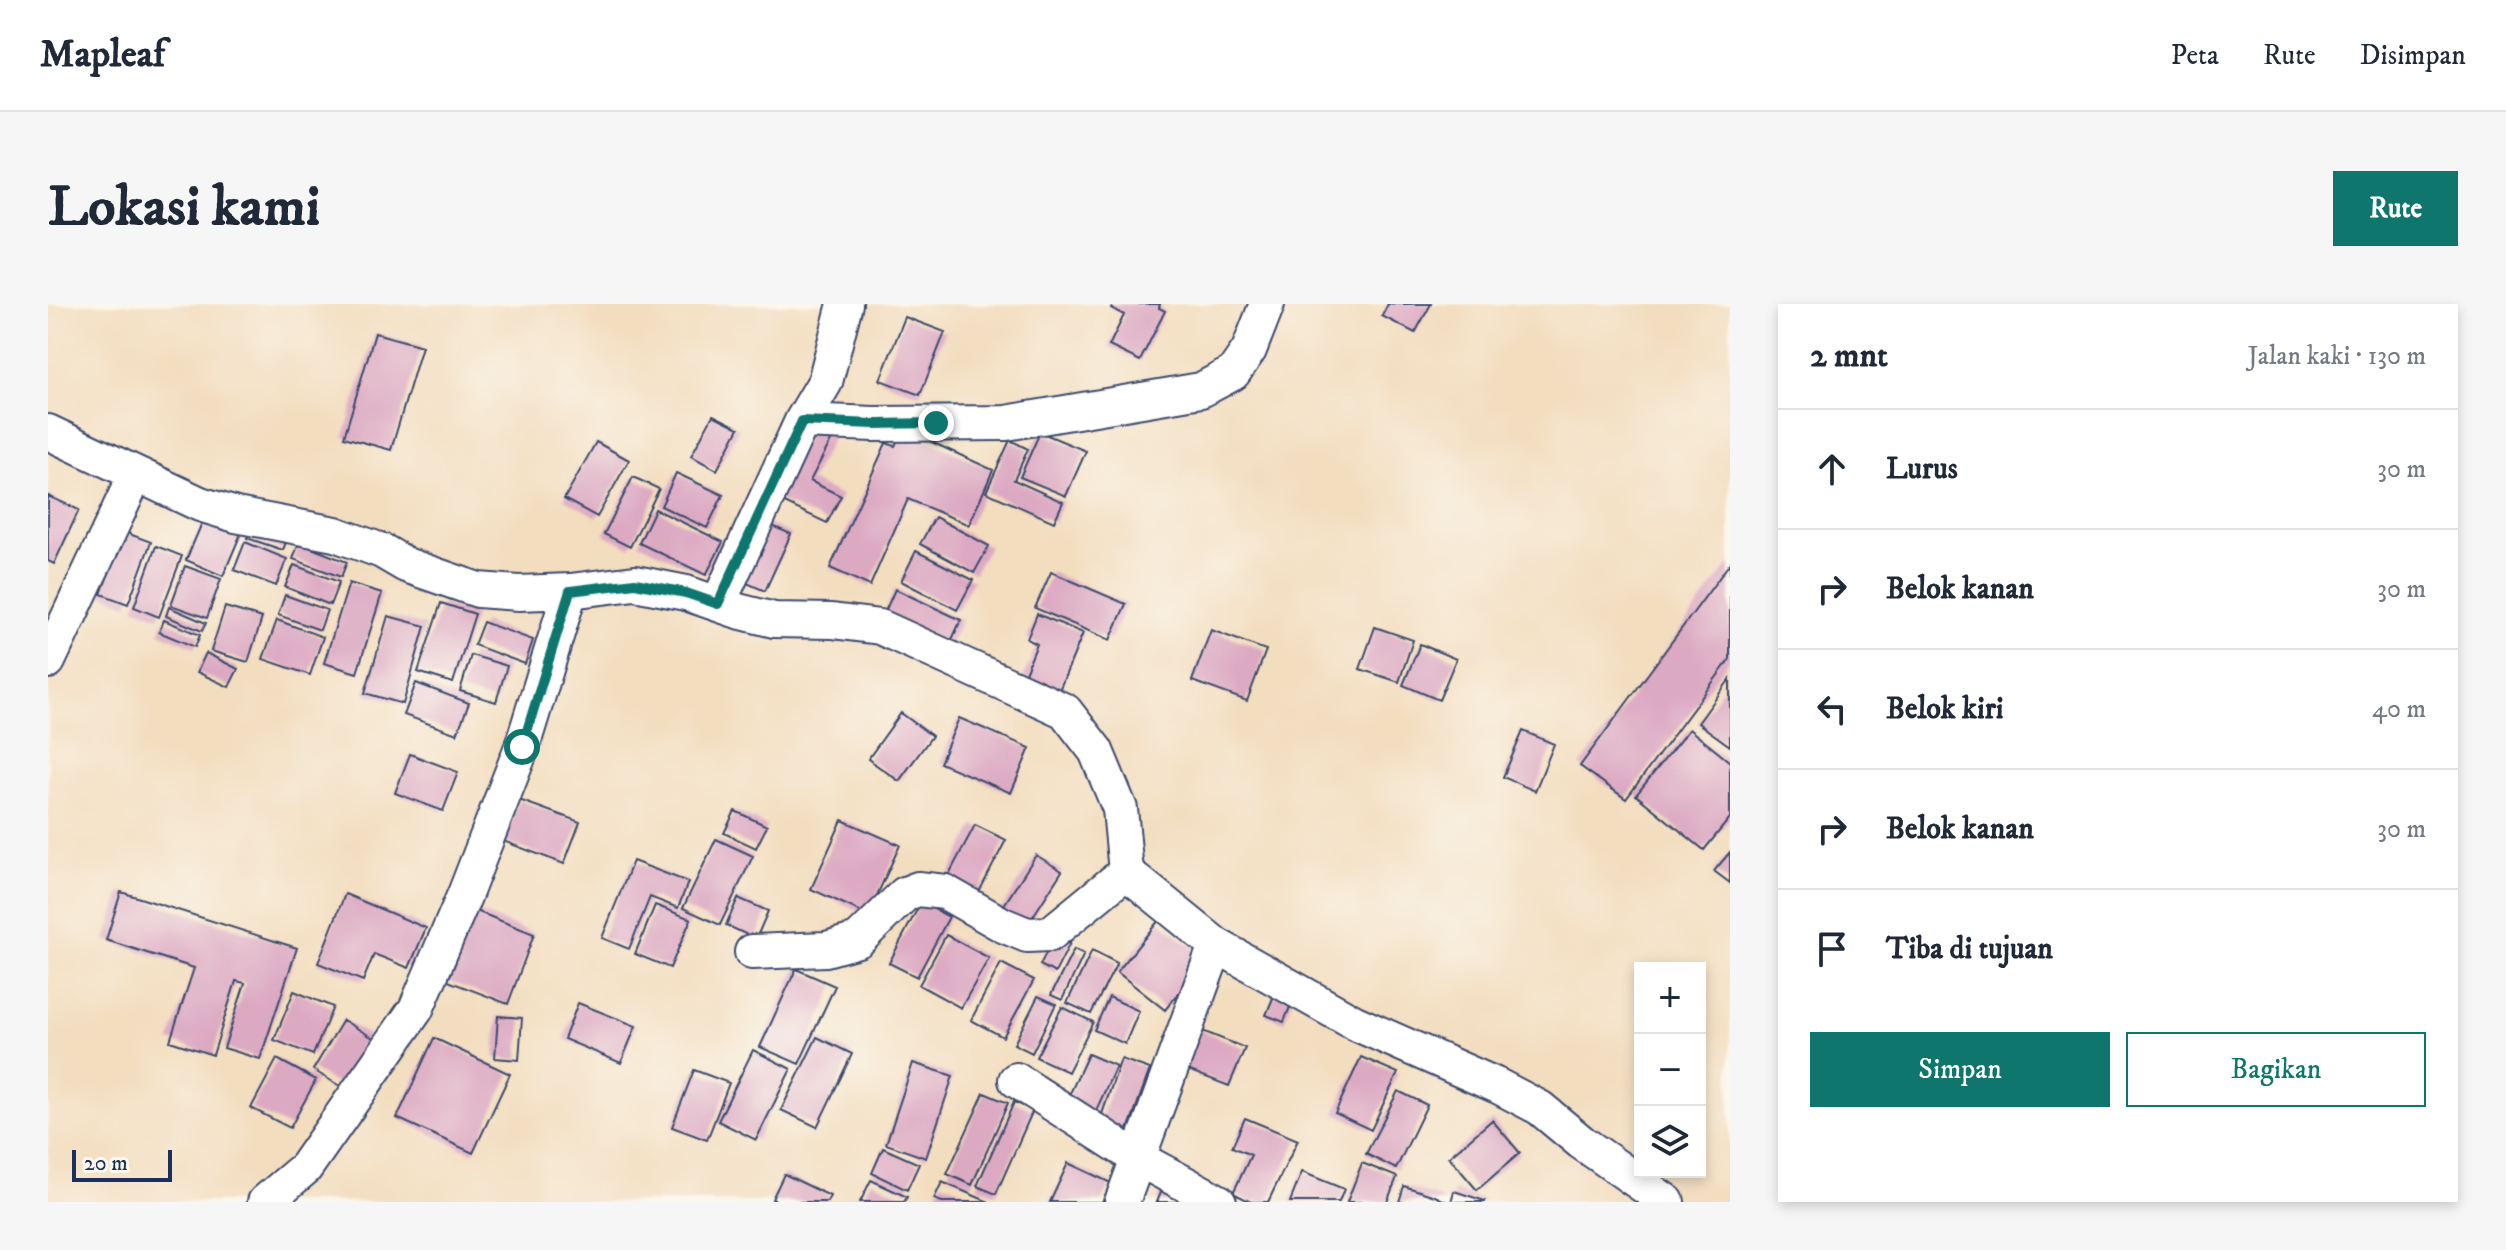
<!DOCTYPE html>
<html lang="id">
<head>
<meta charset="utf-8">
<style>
  body { margin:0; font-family:"IM FELL DW Pica",serif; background:#f6f6f7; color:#1f2937 }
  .controls { position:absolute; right:24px; bottom:24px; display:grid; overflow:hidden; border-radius:0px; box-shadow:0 4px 12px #0003 }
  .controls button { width:72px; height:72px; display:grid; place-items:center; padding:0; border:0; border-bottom:2px solid #e0e1e3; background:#fff; color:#1f2937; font:40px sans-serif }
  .scale { position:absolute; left:24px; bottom:20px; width:100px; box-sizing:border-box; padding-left:8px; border:4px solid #1b2f5e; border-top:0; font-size:22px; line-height:28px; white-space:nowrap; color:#1b2f5e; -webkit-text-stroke:6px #fbf7ec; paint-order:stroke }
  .stop { position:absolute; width:24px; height:24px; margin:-18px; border:6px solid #0f766e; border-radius:50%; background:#fff }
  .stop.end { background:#0f766e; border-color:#fff; box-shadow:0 2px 8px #0008 }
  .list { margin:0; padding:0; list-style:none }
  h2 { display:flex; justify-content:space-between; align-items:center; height:104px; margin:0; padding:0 32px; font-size:34px }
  h2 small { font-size:26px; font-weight:400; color:#747a83 }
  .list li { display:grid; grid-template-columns:52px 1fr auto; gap:24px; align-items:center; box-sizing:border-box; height:120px; padding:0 32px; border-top:2px solid #e0e1e3 }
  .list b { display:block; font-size:30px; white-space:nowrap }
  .list em { font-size:26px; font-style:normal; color:#747a83 }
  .actions { display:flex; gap:16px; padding:24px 32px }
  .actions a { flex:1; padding:18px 0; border:2px solid #0f766e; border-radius:0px; text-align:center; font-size:28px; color:#0f766e }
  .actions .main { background:#0f766e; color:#fff }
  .icon { flex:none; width:44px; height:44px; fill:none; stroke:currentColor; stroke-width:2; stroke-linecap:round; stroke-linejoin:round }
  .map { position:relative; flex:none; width:1682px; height:898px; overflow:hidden; border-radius:0px }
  header { display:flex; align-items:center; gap:48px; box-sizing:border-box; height:112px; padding:0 40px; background:#fff; border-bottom:2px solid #e0e1e3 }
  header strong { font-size:38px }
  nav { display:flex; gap:44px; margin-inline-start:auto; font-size:28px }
  .intro { display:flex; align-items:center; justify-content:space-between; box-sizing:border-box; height:192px; padding:0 48px }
  h1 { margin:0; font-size:56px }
  .button { padding:20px 36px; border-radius:0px; background:#0f766e; color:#fff; font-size:28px; font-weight:700 }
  main { display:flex; gap:48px; padding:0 48px }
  aside { flex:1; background:#fff; border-radius:0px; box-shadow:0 4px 12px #0003 }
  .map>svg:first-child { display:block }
  .building { fill:#dca9c2 }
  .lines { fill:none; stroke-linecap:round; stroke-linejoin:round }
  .minor-casing { stroke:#3b496d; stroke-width:38 }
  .minor { stroke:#fff; stroke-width:34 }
  .route { stroke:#0f766e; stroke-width:10 }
</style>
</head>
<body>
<header>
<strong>Mapleaf</strong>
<nav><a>Peta</a><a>Rute</a><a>Disimpan</a></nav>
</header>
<div class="intro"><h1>Lokasi kami</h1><a class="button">Rute</a></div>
<main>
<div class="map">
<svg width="1682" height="898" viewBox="0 0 1682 898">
  <rect width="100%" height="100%" fill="#fbf7ec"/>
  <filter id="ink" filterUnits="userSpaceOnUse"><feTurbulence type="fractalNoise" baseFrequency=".0125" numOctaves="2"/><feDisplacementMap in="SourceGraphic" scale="16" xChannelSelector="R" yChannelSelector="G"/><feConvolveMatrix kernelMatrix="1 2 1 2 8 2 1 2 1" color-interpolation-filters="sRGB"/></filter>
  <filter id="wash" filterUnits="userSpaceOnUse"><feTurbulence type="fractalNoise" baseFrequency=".006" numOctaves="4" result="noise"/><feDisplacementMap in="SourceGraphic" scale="32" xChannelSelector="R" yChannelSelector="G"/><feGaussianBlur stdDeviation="1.8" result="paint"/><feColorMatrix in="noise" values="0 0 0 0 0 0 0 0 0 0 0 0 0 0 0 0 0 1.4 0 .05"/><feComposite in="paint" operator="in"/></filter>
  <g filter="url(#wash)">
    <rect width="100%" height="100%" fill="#f3ddbf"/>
    <g id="blocks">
      <path class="building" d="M1065,0H1112L1111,4L1117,7L1092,57L1061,42L1076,11L1063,4Z
        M1340,0H1383L1367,29L1334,12Z
        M857,13L897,28L872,91L832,76Z
        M327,29L374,42L343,146L296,133Z
        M665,111L691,124L669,166L643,152Z
        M766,119L787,129L762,177L793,192L779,219L726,194Z
        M855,125L945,166L921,221L860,195L822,282L782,264L838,139L847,142Z
        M992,128L1038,147L1018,192L972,173Z
        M962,136L980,145L966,176L1015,198L1006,218L938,188Z
        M548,138L581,156L549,213L516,195Z
        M628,169L675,191L659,224L613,202Z
        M585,173L611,185L582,243L556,230Z
        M0,192L31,206L6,260L0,257Z
        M607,205L675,238L658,271L591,239Z
        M157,212L194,227L175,272L138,256Z
        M887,213L941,242L926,269L872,240Z
        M205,217L241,230L235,246L199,234Z
        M717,219L743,230L717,287L692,276Z
        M76,228L103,238L80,300L53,290Z
        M197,238L239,255L228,282L186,266Z
        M251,239L299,258L293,273L245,255Z
        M108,242L134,252L111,313L86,303Z
        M868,247L925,276L909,306L853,277Z
        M1682,259V355L1578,495L1532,462Z
        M246,261L291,278L282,301L237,283Z
        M137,262L173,275L159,314L123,301Z
        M1003,268L1078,300L1062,336L987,304Z
        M301,279L334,289L309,369L276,359Z
        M847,285L913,316L902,340L836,310Z
        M237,291L279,306L272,326L230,311Z
        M393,299L427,310L405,379L370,368Z
        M121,303L158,319L154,327L118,312Z
        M177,303L214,314L200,358L163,347Z
        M989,310L1035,329L1010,389L975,374L989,340L979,335Z
        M340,312L377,322L355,400L317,389Z
        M116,316L152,331L147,343L111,328Z
        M229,316L275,333L262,371L215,355Z
        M435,318L485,336L477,360L426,341Z
        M1327,323L1365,336L1351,378L1312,365Z
        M1163,326L1218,346L1199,397L1144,377Z
        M1372,340L1408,355L1391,396L1355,381Z
        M158,349L190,365L181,383L149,368Z
        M423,351L459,362L448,398L412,387Z
        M1682,375V442L1650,419Z
        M368,379L421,399L409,430L356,411Z
        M853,409L884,432L851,477L820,455Z
        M911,414L982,444L963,489L892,459Z
        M1641,425L1682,458V514L1656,546L1588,491Z
        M1475,427L1506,440L1487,487L1455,473Z
        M362,450L410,468L395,507L347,489Z
        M471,496L532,518L516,560L455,537Z
        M687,507L719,522L708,544L676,529Z
        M794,516L852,541L820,611L763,585Z
        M927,521L958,536L929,592L898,576Z
        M668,535L705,552L672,621L635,604Z
        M1682,548V579L1666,567Z
        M988,551L1014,567L975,628L949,612Z
        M585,557L640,578L630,604L602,593L581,645L554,634Z
        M73,588L249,644L212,755L176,744L197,679L188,677L165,751L122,737L146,664L58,636Z
        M297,590L378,624L361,664L326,650L315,677L270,659Z
        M690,594L720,607L708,635L678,621Z
        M873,598L901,613L869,673L841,659Z
        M607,601L643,615L622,664L587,650Z
        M428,607L486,630L460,700L400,677Z
        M1111,616L1158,655L1117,706L1069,668Z
        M1008,629L1023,637L1007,669L992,661Z
        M898,631L941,654L913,704L871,681Z
        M1026,645L1036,650L1014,696L1003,691Z
        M1044,646L1069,659L1043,710L1019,699Z
        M953,659L986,676L955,733L923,716Z
        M748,665L787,682L751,760L712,743Z
        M246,687L285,703L265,751L226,736Z
        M1227,689L1245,695L1236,718L1218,711Z
        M990,692L1008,700L984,749L966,740Z
        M1061,693L1091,707L1077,740L1046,726Z
        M530,699L588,722L573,759L516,735Z
        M1014,703L1045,718L1020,768L988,753Z
        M450,712L474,714L471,756L447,754Z
        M295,716L332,738L302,788L265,766Z
        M1152,726L1197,744L1181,782L1137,765Z
        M769,733L804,750L769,823L733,806Z
        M386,734L462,770L425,849L349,814Z
        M705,746L743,765L708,836L670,817Z
        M1040,750L1068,762L1047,809L1019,796Z
        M1313,753L1350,769L1323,826L1287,809Z
        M229,755L268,776L242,824L203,804Z
        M1073,755L1102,765L1080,826L1052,816Z
        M865,759L905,772L878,854L838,840Z
        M646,766L681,779L659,836L624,823Z
        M1350,787L1379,801L1348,865L1318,850Z
        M936,789L960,799L924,881L899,870Z
        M966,798L985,806L948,890L929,882Z
        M1197,814L1250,836L1220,898H1203L1185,889L1203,851L1184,843Z
        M1444,816L1472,849L1429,886L1401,853Z
        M835,844L871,860L859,886L824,869Z
        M1020,859L1063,879L1054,898H1002Z
        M1314,859L1349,873L1339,898H1299Z
        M1254,868L1296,885L1291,898H1242Z
        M736,870L782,892L779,898H731L724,895Z
        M823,876L859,893L856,898H812Z
        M894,878L941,898H894L886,895Z
        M1356,882L1387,892L1399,898H1351Z
        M1114,886L1142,898H1109Z
        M1406,887L1437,897V898H1403Z"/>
    </g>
  </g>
  <g filter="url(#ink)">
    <use href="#blocks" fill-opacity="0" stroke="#3b496d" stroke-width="2"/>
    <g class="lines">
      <defs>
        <path id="minor" d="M754,117L826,120L958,119L1153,86L1185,69L1201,46L1219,0
          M0,128L152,200L188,211L287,230L334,247L358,261L430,286L471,289L522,287L587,279L638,289L690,307L726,316L784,317L832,323L1017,407L1048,447L1072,505L1078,568L1168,641L1307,719L1450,782L1492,804L1533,838L1619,898
          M670,300L754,117L777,78L797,0
          M0,357L88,170
          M704,648L778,645L810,636L857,590L870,585L897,588L955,621L979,631L1002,630L1078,568
          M968,776L1091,855L1171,898
          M217,898L257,864L368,705L417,590L474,443L522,287
          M1074,898L1168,641"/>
      </defs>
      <use href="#minor" class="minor-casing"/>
      <use href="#minor" class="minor"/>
    </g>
  </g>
  <g class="lines" filter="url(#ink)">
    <path class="route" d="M474,443L522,287L587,279L638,289L670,300L754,117L826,120L888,119"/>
  </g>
</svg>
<div class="controls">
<button>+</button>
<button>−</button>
<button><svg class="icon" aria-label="layers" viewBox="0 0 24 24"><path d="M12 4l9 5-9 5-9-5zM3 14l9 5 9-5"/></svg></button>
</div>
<div class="scale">20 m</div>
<div class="stop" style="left:474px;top:443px"></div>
<div class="stop end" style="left:888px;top:119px"></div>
</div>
<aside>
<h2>2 mnt<small>Jalan kaki · 130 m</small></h2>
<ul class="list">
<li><svg class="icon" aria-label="ahead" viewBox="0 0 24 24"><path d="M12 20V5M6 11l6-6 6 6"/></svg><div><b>Lurus</b></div><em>30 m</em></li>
<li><svg class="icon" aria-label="right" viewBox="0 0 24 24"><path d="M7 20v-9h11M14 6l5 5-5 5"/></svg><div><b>Belok kanan</b></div><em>30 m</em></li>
<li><svg class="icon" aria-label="left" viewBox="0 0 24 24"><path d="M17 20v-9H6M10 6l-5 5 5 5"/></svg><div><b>Belok kiri</b></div><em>40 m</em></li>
<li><svg class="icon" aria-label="right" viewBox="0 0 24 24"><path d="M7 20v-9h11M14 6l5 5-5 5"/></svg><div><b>Belok kanan</b></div><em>30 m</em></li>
<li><svg class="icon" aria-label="arrive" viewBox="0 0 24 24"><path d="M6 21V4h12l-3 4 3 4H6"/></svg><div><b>Tiba di tujuan</b></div></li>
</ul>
<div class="actions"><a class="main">Simpan</a><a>Bagikan</a></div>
</aside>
</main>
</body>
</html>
